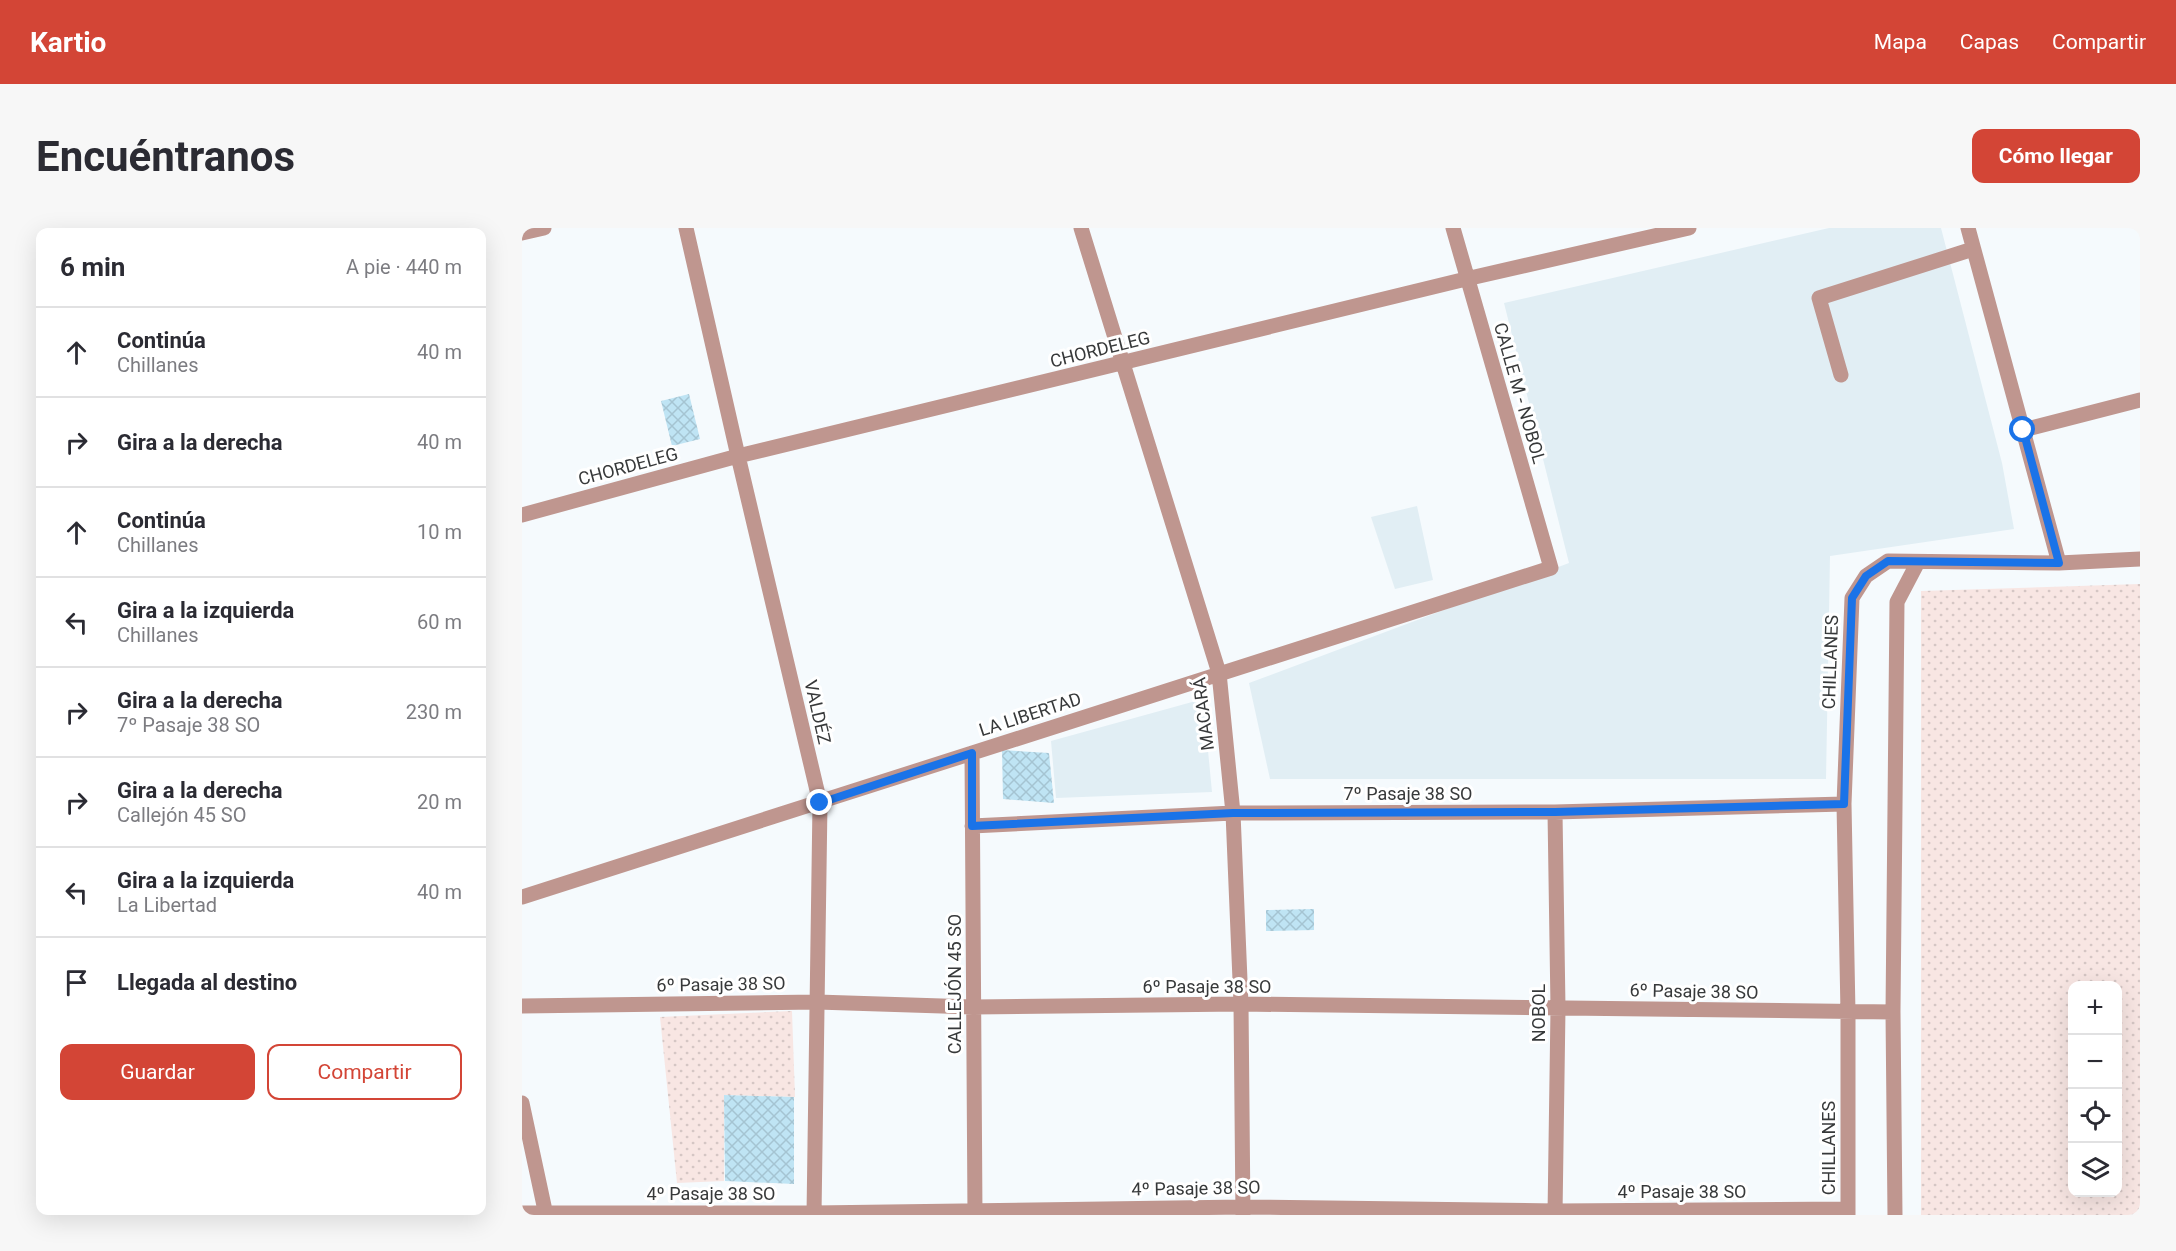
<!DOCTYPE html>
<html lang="es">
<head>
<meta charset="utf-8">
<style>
  body { margin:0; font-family:Roboto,sans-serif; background:#f7f7f7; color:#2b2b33 }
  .controls { position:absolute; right:18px; bottom:18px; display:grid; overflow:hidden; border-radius:12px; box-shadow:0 6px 24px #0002 }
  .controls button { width:54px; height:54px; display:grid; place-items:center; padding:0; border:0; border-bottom:2px solid #e1e1e2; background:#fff; color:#2b2b33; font:30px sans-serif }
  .stop { position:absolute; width:18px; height:18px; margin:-14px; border:4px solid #1a73e8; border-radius:50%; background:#fff }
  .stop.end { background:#1a73e8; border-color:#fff; box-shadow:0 2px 6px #0008 }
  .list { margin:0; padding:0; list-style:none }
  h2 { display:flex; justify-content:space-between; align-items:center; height:78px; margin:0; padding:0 24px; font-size:26px }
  h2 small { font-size:20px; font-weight:400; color:#7c7c81 }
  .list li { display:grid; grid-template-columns:39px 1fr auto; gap:18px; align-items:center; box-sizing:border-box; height:90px; padding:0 24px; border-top:2px solid #e1e1e2 }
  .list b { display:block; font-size:22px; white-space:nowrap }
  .list p { margin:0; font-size:20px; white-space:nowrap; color:#7c7c81 }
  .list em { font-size:20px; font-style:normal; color:#7c7c81 }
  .actions { display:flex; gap:12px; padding:18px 24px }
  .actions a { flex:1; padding:14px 0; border:2px solid #d34536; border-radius:12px; text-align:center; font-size:21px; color:#d34536 }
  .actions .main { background:#d34536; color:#fff }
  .icon { flex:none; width:33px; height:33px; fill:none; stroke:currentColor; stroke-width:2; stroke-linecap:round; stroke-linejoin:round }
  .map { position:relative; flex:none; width:1618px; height:987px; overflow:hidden; border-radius:12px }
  header { display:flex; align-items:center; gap:36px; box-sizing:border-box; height:84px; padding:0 30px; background:#d34536; color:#fff }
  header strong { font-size:28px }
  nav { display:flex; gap:33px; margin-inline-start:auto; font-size:21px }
  .intro { display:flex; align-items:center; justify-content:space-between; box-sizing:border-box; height:144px; padding:0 36px }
  h1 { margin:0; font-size:42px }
  .button { padding:15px 27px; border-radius:12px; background:#d34536; color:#fff; font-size:21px; font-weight:700 }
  main { display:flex; gap:36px; padding:0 36px }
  aside { flex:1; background:#fff; border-radius:12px; box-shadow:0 6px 24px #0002 }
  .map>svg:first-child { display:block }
  .built { fill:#e1eef4 }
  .green { fill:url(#green-dots); fill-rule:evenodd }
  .building { fill:url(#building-cross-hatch) }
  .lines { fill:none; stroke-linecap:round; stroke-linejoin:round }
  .minor { stroke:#bf968f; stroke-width:15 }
  .route { stroke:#1a73e8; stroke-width:8 }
  .labels { text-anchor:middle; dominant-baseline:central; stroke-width:6; stroke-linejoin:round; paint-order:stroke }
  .street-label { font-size:18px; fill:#37393a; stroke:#fff }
</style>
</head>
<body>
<header>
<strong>Kartio</strong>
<nav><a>Mapa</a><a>Capas</a><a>Compartir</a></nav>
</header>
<div class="intro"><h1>Encuéntranos</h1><a class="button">Cómo llegar</a></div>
<main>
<aside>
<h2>6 min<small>A pie · 440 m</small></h2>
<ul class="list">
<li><svg class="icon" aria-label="ahead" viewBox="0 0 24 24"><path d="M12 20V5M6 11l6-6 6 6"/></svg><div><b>Continúa</b><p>Chillanes</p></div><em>40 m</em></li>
<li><svg class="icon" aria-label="right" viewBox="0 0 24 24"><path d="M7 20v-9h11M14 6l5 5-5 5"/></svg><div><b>Gira a la derecha</b></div><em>40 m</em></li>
<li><svg class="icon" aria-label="ahead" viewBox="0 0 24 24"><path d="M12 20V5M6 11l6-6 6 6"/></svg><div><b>Continúa</b><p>Chillanes</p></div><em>10 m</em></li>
<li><svg class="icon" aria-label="left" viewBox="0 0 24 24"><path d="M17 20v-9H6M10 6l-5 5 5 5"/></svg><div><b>Gira a la izquierda</b><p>Chillanes</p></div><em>60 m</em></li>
<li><svg class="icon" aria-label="right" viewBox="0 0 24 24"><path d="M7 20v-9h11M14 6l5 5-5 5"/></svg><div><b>Gira a la derecha</b><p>7º Pasaje 38 SO</p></div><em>230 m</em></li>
<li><svg class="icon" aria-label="right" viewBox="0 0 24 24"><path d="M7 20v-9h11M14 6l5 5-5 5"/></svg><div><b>Gira a la derecha</b><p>Callejón 45 SO</p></div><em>20 m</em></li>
<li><svg class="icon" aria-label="left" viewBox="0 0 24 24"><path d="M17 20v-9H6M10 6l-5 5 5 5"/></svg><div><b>Gira a la izquierda</b><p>La Libertad</p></div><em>40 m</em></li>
<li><svg class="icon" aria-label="arrive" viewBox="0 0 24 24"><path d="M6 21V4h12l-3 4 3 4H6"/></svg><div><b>Llegada al destino</b></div></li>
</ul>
<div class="actions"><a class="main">Guardar</a><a>Compartir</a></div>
</aside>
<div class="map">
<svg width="1618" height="987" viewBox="0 0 1618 987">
  <defs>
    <pattern id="green-dots" width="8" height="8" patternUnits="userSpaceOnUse" patternTransform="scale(1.5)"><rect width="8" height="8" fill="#f8e6e3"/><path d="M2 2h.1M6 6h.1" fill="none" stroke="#d5c6c4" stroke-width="1.8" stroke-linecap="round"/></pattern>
    <pattern id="building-cross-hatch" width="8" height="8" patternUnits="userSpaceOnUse" patternTransform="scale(1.5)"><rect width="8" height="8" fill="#bfe4f4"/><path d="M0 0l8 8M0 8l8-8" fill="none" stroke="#a5c4d2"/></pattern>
  </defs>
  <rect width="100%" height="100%" fill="#f5fafd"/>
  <path class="built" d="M1307,0H1419L1480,235L1492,301L1308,328L1304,551H748L727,455L1047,335L982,75Z
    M895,278L911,352L873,361L849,289Z
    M681,471L690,564L534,570L529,513Z"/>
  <path class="green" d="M1618,356V987H1399V363ZM1550,758H1596V964H1550Z
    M270,783L273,869L202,867V953L155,955L138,789Z"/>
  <path class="building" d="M167,166L178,211L150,218L139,173Z
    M480,522L527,525L532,575L481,571Z
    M792,681V702L744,703V682Z
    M202,867L272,869V956L203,953Z"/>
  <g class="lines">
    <path class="minor" d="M164,0L216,228L298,575L292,987
      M559,0L697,445L711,585L719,776L721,987
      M1446,0L1537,335
      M0,5L22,0
      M1319,147L1297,70L1451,21
      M1501,202L1618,172
      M0,287L216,228L944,51L1167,0
      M450,525L453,987
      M1033,584L1036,780L1033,987
      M450,598L711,585L1033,584L1322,576
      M0,669C344,561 686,449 1029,340L931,0
      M0,778L295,774L451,779L719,776L1371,784
      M0,875L24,987
      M0,985H292L721,979L1034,983L1326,981
      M1326,987V785L1322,576L1330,370L1344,348L1366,333L1537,335L1618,331
      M1373,987L1371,784L1375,374L1396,334"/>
  </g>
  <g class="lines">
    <path class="route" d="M298,575L450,525V598L711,585L1033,584L1322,576L1330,370L1344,348L1366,333L1537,335L1501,202"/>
  </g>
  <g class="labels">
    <g class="street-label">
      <text transform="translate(578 121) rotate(-14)">CHORDELEG</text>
      <text transform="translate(998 165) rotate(74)">CALLE M - NOBOL</text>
      <text transform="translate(106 238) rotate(-15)">CHORDELEG</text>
      <text transform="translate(1308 434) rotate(-88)">CHILLANES</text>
      <text transform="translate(296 484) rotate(77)">VALDÉZ</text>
      <text transform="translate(508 486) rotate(-18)">LA LIBERTAD</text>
      <text transform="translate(681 486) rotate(-97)">MACARÁ</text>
      <text x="886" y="565">7º Pasaje 38 SO</text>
      <text transform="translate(199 756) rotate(-1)">6º Pasaje 38 SO</text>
      <text transform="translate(432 756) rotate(-90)">CALLEJÓN 45 SO</text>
      <text x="685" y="758">6º Pasaje 38 SO</text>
      <text transform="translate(1172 763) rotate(1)">6º Pasaje 38 SO</text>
      <text transform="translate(1016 785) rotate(-90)">NOBOL</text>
      <text transform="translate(1306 920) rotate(-90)">CHILLANES</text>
      <text transform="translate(674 960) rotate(-1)">4º Pasaje 38 SO</text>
      <text x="1160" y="963">4º Pasaje 38 SO</text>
      <text x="189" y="965">4º Pasaje 38 SO</text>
    </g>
  </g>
</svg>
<div class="controls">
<button>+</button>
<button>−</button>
<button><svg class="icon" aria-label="locate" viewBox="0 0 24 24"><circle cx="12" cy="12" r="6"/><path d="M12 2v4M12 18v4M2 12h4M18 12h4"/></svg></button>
<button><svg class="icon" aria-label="layers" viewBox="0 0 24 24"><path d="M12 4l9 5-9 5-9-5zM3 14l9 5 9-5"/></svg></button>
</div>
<div class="stop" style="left:1501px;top:202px"></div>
<div class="stop end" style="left:298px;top:575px"></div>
</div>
</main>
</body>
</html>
